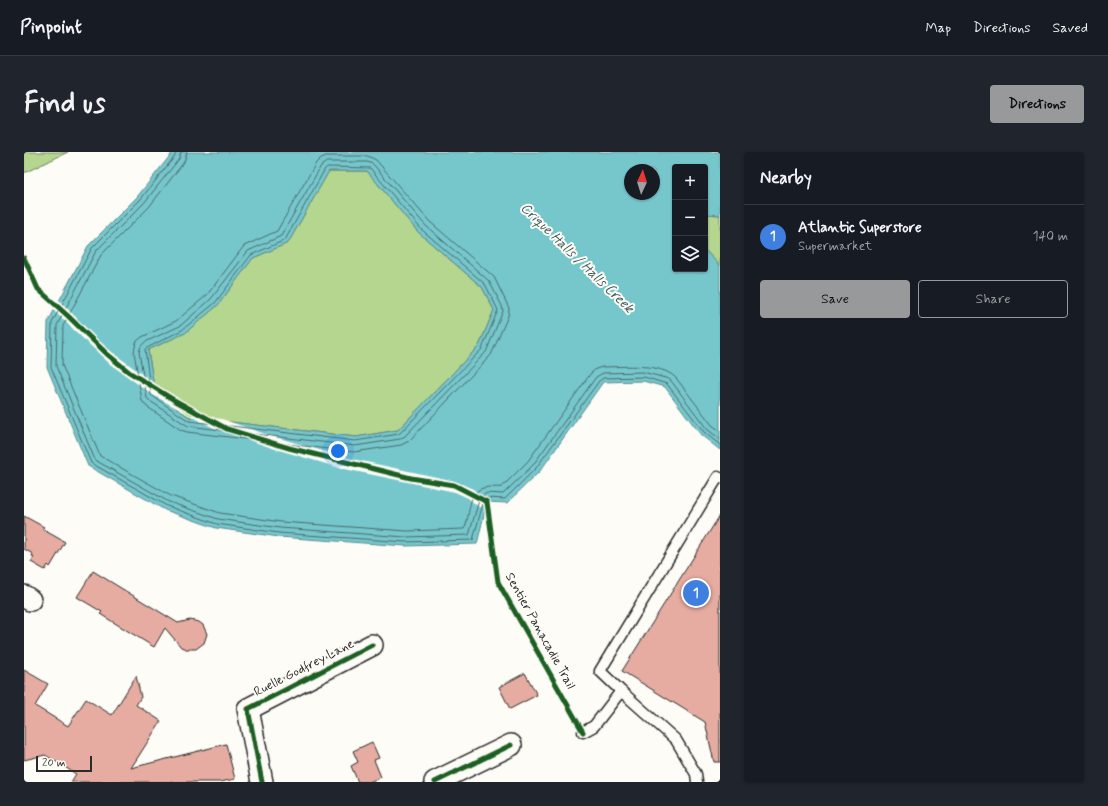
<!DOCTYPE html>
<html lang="en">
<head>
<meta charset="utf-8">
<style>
  body { margin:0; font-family:Mynerve,sans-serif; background:#20242c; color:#f1f3f6 }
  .controls { position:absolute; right:12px; top:12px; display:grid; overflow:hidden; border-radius:4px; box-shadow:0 1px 3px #0004 }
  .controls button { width:36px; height:36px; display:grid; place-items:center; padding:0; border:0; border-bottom:1px solid #363941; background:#171b24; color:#f1f3f6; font:20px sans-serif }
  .compass { position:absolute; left:600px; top:12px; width:36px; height:36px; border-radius:50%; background:#171b24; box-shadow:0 1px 3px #0004; rotate:4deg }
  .scale { position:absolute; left:12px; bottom:10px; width:56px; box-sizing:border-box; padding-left:4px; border:2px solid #2b2b2b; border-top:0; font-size:11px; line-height:14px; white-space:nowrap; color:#2b2b2b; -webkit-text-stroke:3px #fdfcf7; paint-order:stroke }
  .you { position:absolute; left:314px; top:299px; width:14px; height:14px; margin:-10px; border:3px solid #fff; border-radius:50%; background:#1a73e8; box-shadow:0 0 0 6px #1a73e833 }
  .badge { display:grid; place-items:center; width:26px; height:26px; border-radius:50%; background:#98999b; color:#fff; font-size:13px; font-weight:700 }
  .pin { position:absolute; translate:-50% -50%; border:2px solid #fff; box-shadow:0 1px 4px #0006 }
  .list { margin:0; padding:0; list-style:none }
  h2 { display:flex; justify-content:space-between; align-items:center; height:52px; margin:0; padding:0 16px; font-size:17px }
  h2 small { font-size:13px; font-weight:400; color:#9ea1a6 }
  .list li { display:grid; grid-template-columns:26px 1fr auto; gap:12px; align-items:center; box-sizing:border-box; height:64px; padding:0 16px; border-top:1px solid #363941 }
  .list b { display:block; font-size:15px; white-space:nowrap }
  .list p { margin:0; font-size:13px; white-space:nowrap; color:#9ea1a6 }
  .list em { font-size:13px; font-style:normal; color:#9ea1a6 }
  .actions { display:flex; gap:8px; padding:12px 16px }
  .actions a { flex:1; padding:9px 0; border:1px solid #98999b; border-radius:4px; text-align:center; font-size:14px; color:#98999b }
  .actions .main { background:#98999b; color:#111 }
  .icon { flex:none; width:22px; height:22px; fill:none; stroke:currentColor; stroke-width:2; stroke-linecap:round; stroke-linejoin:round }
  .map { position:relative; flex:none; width:696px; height:630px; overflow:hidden; border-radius:4px }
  header { display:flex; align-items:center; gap:24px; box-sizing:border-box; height:56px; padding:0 20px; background:#171b24; border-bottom:1px solid #363941 }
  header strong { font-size:19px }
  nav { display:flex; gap:22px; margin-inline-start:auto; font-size:14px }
  .intro { display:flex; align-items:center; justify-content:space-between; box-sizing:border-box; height:96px; padding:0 24px }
  h1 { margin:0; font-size:28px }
  .button { padding:10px 18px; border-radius:4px; background:#98999b; color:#111; font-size:14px; font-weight:700 }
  main { display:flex; gap:24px; padding:0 24px }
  aside { flex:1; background:#171b24; border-radius:4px; box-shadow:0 1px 3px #0004 }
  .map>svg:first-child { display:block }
  .green { fill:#b4d68f; stroke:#70805d }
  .water { fill:#76c7cc; stroke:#58898c; fill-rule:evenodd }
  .pier { fill:#fdfcf7 }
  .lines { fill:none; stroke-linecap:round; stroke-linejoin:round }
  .shore { stroke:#49696b; stroke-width:1 }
  .building { fill:#e6aca1; stroke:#2b2b2b }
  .lane-casing { stroke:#2b2b2b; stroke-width:13 }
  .street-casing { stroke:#2b2b2b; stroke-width:24 }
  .lane { stroke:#fdfcf7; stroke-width:10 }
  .street { stroke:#fdfcf7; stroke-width:21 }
  .cycleway-casing { stroke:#fdfcf7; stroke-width:8 }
  .cycleway { stroke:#1b5e20; stroke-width:5 }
  .labels { text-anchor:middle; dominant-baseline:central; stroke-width:4; stroke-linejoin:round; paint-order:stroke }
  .street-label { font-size:13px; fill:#2b2b2b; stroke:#fdfcf7 }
  .water-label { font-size:14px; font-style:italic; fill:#425a5b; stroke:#fdfcf7 }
</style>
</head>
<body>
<header>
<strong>Pinpoint</strong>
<nav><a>Map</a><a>Directions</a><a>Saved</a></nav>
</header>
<div class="intro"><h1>Find us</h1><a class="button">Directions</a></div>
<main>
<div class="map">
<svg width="696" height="630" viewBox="0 0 696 630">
  <rect width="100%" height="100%" fill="#fdfcf7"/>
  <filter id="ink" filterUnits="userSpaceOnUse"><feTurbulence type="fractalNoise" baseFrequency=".025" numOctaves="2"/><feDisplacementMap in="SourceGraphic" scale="8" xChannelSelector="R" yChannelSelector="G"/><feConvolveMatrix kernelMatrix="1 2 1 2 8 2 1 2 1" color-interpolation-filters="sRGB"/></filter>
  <g filter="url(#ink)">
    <path class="green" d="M0,0H44L0,21Z
      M305,19H343L394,80L458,135L470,158L455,194L374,278L332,285L165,265L131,241L124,198L161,181L194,153L229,106L264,91Z
      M681,62L696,63V114L681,98Z"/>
    <path class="water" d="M149,0H696V63L681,62V15H651V117H681V98L696,114V298L677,283L641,235L619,229L579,230L516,319L483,351L463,350L453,392L382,394L255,385L192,376L141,358L64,314L23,215L24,170L64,94L113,45ZM606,18H630V42H606ZM305,19H343L394,80L458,135L470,158L455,194L374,278L332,285L165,265L131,241L124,198L161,181L194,153L229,106L264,91Z"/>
    <path class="pier" d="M34,147L72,186L88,200L131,232L133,240L166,263L198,267L238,281L319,305L431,329L449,337L464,349L456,356L444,346L431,340L316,316L248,296L188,275L165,263L129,243L86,212L29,158Z"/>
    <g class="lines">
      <path class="shore" d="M152,0L151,4L116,48L68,96L28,171L27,215L67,311L143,354L193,372L255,381L382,390L449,388L460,348L463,346L481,347L512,316L575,229L579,226L620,225L643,232L680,280L696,293
        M157,0L155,7L120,51L72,99L33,173L32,214L71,308L145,350L194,367L256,376L382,385L445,383L456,345L463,341L479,342L509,313L572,225L579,221L619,220L645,227L648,230L683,277L696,287
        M163,0L160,10L125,55L77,103L39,174L38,213L76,304L147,344L196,361L257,370L383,379L440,377C447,366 442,341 459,336C465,334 472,336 478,335L504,309L567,221L572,217L578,215C599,215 636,210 652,226L688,273L696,279
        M302,4H344L352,8L405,69L470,125L485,156L484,164L467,203L385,289L377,293L330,300L163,280L157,278L122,254L118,249L110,200L112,190L118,185L152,169L183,143L220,94L253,79L292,11L296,7Z
        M303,10H343L349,12L401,73L465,129L478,154L479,159L462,200L381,284L376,287L331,294L164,274L126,249L123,246L115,200L117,194L121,190L156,174L187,147L224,99L257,84L297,14Z
        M304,15L346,16L397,77L461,132L474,158L458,197L375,282L331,289L165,269L127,243L121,197L158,178L191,151L227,103L261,88L301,17Z"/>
    </g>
    <path class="building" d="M696,363V610H690L681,570L598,519Z
      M0,364L20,375L18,377L41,390L26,415L24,413L21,418L7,410L10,405L8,404L9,402L0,397Z
      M69,419L154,471L166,468L175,470L179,473L183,482L180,491L172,497H162L157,495L141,476L130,495L76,462L78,460L53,445Z
      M0,518L24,532L11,554L44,574L62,547L88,563L112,524L117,545L112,553L137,569L107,616L202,592L211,627L196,630H47L52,622L21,603L0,608Z
      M501,521L513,543L486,557L475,535Z
      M348,590L355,606L350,608L357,625L345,630H334L327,614L334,610L329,599Z"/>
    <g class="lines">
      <defs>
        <path id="lane" d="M597,539L652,588L672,622L673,630
          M559,580L570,574L597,539L576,519L694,325L696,326"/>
        <path id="street" d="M0,444L6,448
          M238,630L224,557L348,493
          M411,630L487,593"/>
      </defs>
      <use href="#lane" class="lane-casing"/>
      <use href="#street" class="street-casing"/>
      <use href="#lane" class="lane"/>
      <use href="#street" class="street"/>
      <defs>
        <path id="cycleway" d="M0,106L14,137L44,164L83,202L105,220L150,248L203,277L265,296L387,326L430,333L463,350L474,430L559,580
          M238,630L224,557L348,493
          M411,630L487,593"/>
      </defs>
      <use href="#cycleway" class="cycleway-casing"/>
      <use href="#cycleway" class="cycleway"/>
    </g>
  </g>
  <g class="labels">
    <g class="street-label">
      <text transform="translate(516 479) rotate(61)">Sentier Panacadie Trail</text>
      <text transform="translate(280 516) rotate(-27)">Ruelle Godfrey Lane</text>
    </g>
    <g class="water-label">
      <text transform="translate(553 106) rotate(44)">Crique Halls / Halls Creek</text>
    </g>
  </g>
</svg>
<div class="controls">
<button>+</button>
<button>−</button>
<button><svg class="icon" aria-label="layers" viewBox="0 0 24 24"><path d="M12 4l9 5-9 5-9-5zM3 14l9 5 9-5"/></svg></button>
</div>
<svg class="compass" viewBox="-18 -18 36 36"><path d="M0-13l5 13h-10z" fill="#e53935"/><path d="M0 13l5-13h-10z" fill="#9ea1a6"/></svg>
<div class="scale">20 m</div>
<div class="you"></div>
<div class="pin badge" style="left:672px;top:441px;background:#3f7fe0">1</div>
</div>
<aside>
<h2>Nearby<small></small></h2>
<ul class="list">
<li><span class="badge" style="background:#3f7fe0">1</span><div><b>Atlantic Superstore</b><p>Supermarket</p></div><em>140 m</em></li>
</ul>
<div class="actions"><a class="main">Save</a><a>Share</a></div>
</aside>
</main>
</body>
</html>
